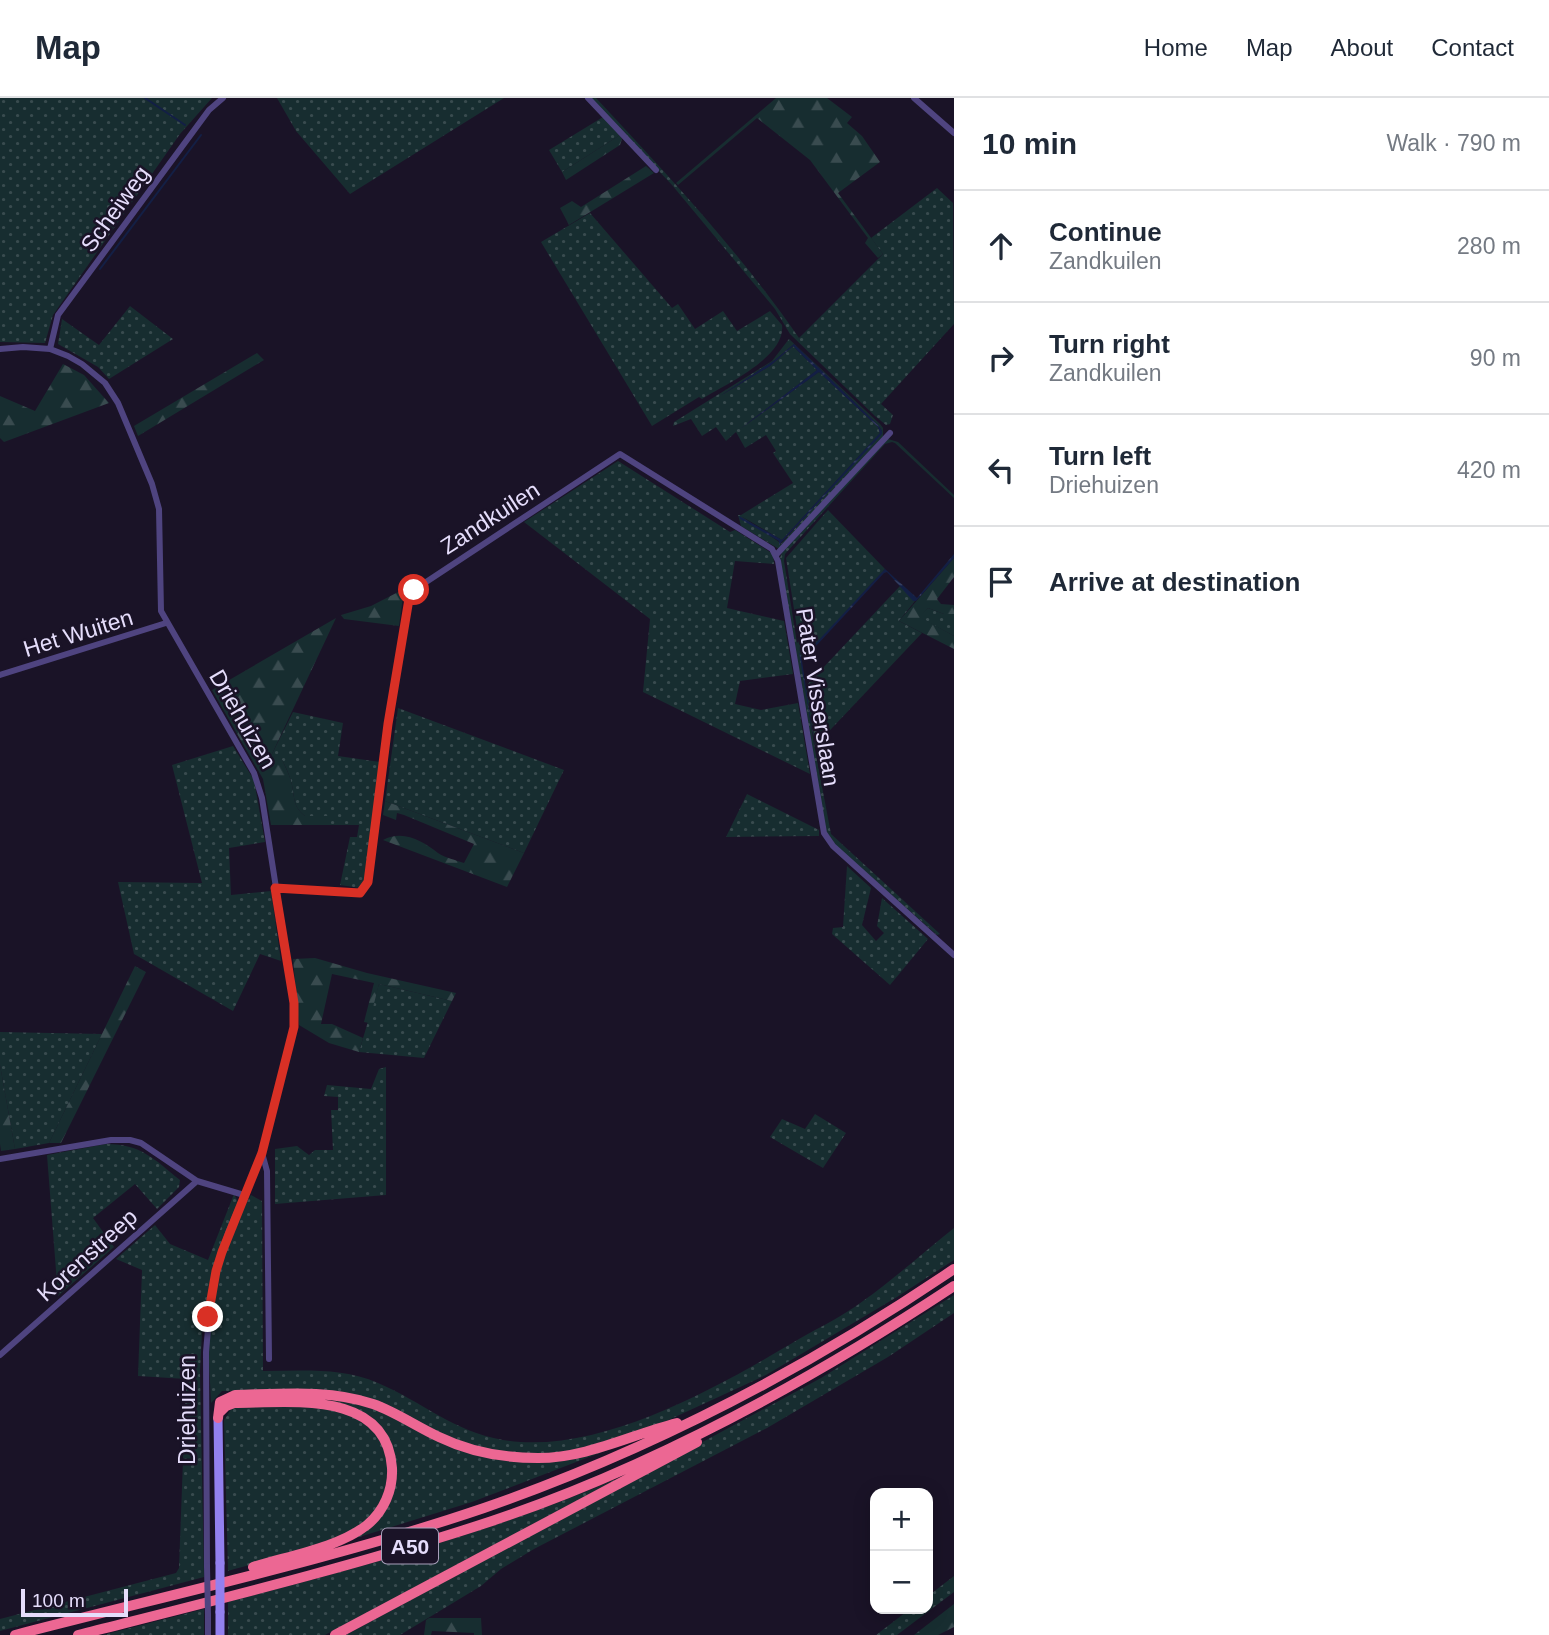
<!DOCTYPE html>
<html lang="en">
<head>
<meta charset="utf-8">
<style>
  body { margin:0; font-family:Arial,sans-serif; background:#f2f2f3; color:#1f2937 }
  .controls { position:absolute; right:21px; bottom:21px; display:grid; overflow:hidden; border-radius:14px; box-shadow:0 4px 18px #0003 }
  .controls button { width:63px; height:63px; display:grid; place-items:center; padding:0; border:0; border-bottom:2px solid #e0e1e3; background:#fff; color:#1f2937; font:35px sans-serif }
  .scale { position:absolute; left:21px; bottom:18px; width:107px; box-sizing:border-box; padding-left:7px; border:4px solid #e5ddfb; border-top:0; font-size:19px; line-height:24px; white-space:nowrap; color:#e5ddfb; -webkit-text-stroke:5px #1a1327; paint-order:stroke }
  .stop { position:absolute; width:21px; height:21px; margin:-16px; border:5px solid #d93025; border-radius:50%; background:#fff }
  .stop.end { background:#d93025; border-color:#fff; box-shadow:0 2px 7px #0008 }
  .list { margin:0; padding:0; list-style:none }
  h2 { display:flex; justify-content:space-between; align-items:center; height:91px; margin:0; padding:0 28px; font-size:30px }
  h2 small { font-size:23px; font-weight:400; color:#747a83 }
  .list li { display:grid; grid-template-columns:46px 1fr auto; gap:21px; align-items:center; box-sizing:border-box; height:112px; padding:0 28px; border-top:2px solid #e0e1e3 }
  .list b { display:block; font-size:26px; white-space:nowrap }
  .list p { margin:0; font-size:23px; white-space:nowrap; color:#747a83 }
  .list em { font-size:23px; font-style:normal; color:#747a83 }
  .icon { flex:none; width:38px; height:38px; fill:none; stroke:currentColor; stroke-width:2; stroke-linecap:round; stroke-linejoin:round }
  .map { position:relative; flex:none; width:954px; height:1537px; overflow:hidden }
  header { display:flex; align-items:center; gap:42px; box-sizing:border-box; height:98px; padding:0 35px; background:#fff; border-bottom:2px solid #e0e1e3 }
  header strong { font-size:33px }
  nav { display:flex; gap:38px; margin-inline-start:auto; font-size:24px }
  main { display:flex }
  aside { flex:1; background:#fff }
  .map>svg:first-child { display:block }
  .grass { fill:url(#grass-dots); fill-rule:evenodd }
  .forest { fill:url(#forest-firs) }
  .water { fill:url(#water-ripples) }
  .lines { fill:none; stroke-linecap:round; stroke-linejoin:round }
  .stream { stroke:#131f45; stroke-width:2 }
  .minor { stroke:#4f4480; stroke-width:6 }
  .secondary { stroke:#9380ef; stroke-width:9 }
  .motorway { stroke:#ec6793; stroke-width:10 }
  .minor-bridge { stroke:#4f4480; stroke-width:6 }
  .secondary-bridge { stroke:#9380ef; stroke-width:9 }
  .route { stroke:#d93025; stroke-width:9 }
  .labels { text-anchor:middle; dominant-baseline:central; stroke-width:5; stroke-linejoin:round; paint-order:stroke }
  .shield { fill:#1a1327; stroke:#a8a0bb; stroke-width:2 }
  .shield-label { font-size:21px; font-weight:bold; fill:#e5ddfb }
  .street-label { font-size:23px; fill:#e5ddfb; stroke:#1a1327 }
</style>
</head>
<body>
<header>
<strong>Map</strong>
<nav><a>Home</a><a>Map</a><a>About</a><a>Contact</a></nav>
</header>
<main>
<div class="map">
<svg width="954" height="1537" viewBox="0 0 954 1537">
  <defs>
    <pattern id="grass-dots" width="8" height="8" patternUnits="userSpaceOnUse" patternTransform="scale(1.75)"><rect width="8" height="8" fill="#172d30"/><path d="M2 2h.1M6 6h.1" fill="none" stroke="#394b4f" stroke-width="1.8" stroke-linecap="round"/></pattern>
    <pattern id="forest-firs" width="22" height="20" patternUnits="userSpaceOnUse" patternTransform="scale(1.75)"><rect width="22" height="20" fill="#172d30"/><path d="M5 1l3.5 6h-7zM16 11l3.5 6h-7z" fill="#394b4f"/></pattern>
    <pattern id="water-ripples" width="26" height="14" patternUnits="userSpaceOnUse" patternTransform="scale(1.75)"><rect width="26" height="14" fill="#131f45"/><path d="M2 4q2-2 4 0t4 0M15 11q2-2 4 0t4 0" fill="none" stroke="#353f61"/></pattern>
  </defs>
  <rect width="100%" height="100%" fill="#1a1327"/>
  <path class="grass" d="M0,0H212L180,36L53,217L45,245L0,244Z
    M277,0H504L350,96L296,33Z
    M590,0H596C668,77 739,153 799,240L883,156L871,140L937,90L953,105L954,226L881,306L893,317L890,326L886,327L875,318L790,236L775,211L672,87Z
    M603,19L620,37L562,74L549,52Z
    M590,115L672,210L678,206L695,231L723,213L737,233L770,213L782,227C786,259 726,286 702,301L699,299L652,328L541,144Z
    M130,208L173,241L109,281L98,269L58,246L62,221L99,247Z
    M789,241L880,326L883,330V339L779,451L741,428L738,417H741L793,385L773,355L776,353L766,337L745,350L736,334L726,343L716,329L702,338L691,321L673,328L674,324L772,263ZM794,246L878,327L882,333L780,447L779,444L741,418L782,442L880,335L878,329L819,274L740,331L817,272L793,248L770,268L720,298L775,262Z
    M888,341L898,344L954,397V400L895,345L892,344L885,346L785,456L784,463L797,545L799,543L786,460L828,412L885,471L802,561L800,554L813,641L831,736L940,836L937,837L836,748L826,734L780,460L782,454Z
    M618,363L730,434L735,432L773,456L774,466L735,463L727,510L784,523L793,576L740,583L735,606L761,612L798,605L810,676L643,594L650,521L524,424Z
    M900,488L915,503L899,523L922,535L815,648L805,589Z
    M928,510L944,516H954V538L919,519Z
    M398,610L564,672L524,755L385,703Z
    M293,614L343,625L338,658L380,664L365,786L360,790L340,787L350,739H357L359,727H330L329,718H305C293,708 295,702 292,687C290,678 286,669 281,660L271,658Z
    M233,648L254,682L265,744L229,750L231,797L271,793L281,863L260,856L233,913L134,856L118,784L202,785L172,667Z
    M747,696L819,732V738L726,739Z
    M847,768L871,790L862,827L876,843L884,835L877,828L882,800L928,841L890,887L832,836L833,830L843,829Z
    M379,886L452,903L424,960L359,954Z
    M0,934L102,936L49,1045L15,1051L0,967Z
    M386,969V1097L275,1106V1051L297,1048L309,1057L315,1052H333L331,1012H338V999L324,998L327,987L371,991L379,971Z
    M815,1016L846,1035L823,1070L770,1039L782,1021L805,1031Z
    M106,1046C141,1046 154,1061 180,1082L179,1089L157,1111L135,1086L93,1120L114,1149L58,1198L47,1057Z
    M234,1096L238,1104L222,1142L213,1173L202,1235L200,1273L204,1479L0,1533V1521L176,1475L179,1470L186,1281L138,1278L142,1172L116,1161L155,1127L170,1146L208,1162Z
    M251,1097L262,1103L263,1273C301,1273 341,1269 378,1285C423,1304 452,1333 503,1342C599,1358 718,1289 799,1241C820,1229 843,1218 863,1203C894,1181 924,1154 954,1130V1162L897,1199L766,1277L662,1325L589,1350L544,1356L498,1354L460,1344L374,1304L254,1293H222L211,1305C210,1276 207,1247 209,1218C213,1177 229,1132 251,1097Z
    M954,1197V1215L888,1259L767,1330L534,1451L501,1471L481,1488L400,1537H346L821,1280Z
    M333,1300L375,1310L424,1335L519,1362L623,1346L472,1404L343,1444L388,1406L389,1343L332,1304Z
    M238,1308C286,1308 386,1297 387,1369C387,1389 384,1407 368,1421C336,1448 268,1461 228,1473L224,1322L232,1310Z
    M621,1379L325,1537H228V1504C362,1469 494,1434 621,1379Z
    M954,1478V1494L897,1537H876L910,1511H928V1498Z
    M204,1511V1537H103Z"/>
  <path class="forest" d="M776,0H827L852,19L847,25L862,38L880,64L838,95L883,156L878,160L865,145L868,140L810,62L757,20L678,87L676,85Z
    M620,37L622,41L620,47L566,82L562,74Z
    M646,68L654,75L569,127L560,110L572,103L581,109Z
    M257,255L264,262L138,338L134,328Z
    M63,266L84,277L109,305L4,344L0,340V298L35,313Z
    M954,460V479L937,501L941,506L954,507V516H944L928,510L920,519L954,538V551L899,523Z
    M404,491L399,528L344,521L341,517L371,508Z
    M336,520L271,658L281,659C285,669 290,677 292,687C295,702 293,708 305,718H330V727H271L263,681L212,592Z
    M385,703L524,755L507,789L383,742C403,731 423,743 438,755C445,760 456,762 464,765L474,746L404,717L397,715L396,722L383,717Z
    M315,860L367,875L456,895L452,903L379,886L369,925L364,924L374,885L332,876L321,926H332L363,940L359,954L329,945L299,927L293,861Z
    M135,868L146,874L61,1045H49Z
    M0,967L15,1051L1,1053L0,1046Z
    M954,1506V1529L938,1537H914Z
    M429,1520H481L482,1537H474V1535L432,1533L431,1537H424L426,1522Z"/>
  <path class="water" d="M794,246L878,327L882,333V336L779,447V443L740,421L739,418L782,442L880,335L878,329L819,274L740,331L817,272L793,248L770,268L720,298L775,262Z
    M954,456V460L916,503H913L887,474L884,475L802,563L815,651L799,554L802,560L885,471L917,500Z"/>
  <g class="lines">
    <path class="stream" d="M145,0L185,27
      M100,171L201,37"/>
    <path class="minor" d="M588,0L656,72
      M914,0L954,35
      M0,251L23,249L50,251L68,258L82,266L105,285L118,305L152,386L159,411L161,513L254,675L262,700L294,905V929L262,1055L228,1135L216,1173L211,1197L206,1254L207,1468
      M50,251L58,217L209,12L223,0
      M776,457L890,335
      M0,577L166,525
      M276,790L360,795L368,784L388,626L409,501L414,492L620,356L772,451L778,463L824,735L833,748L954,857
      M262,1055L267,1073L269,1261
      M0,1061L111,1042H130L141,1045L197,1083L244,1097
      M0,1257L197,1083
      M208,1517V1537"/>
    <path class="secondary" d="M218,1320L220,1465
      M220,1514V1537"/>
    <path class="motorway" d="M220,1314L226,1308L234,1305C289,1305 387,1291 392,1370C393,1392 384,1413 367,1427C338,1450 288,1458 253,1469
      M218,1320L220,1304L235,1297C280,1296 330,1291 373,1306C396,1314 417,1329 439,1339C470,1354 504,1360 538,1360C587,1360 630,1337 677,1325
      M15,1537C172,1496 331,1462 484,1410C651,1352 808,1270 954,1171
      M78,1537C216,1502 356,1468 492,1423C656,1368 810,1283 954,1188
      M335,1537L697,1344"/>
    <path class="minor-bridge" d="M207,1468L208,1517"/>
    <path class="secondary-bridge" d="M220,1465V1514"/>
  </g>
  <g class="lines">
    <path class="route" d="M208,1219L216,1173L222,1154L262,1055L294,929V905L275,790L360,795L368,784L388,626L409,501L414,492"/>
  </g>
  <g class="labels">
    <rect class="shield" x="382" y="1430.5" width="56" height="35" rx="5"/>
    <g class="shield-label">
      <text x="410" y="1448">A50</text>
    </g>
    <g class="street-label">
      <text transform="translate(115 111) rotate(-54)">Scheiweg</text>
      <text transform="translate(490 420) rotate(-33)">Zandkuilen</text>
      <text transform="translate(78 535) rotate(-17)">Het Wuiten</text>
      <text transform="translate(818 599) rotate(81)">Pater Visserslaan</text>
      <text transform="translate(243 621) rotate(60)">Driehuizen</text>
      <text transform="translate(87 1157) rotate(-42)">Korenstreep</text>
      <text transform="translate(187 1312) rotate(-90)">Driehuizen</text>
    </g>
  </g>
</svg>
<div class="controls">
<button>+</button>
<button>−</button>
</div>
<div class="scale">100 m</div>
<div class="stop" style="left:414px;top:492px"></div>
<div class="stop end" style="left:208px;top:1219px"></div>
</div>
<aside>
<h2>10 min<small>Walk · 790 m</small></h2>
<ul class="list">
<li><svg class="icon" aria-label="ahead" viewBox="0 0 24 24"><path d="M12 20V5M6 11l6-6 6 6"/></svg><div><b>Continue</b><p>Zandkuilen</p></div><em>280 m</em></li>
<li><svg class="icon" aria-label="right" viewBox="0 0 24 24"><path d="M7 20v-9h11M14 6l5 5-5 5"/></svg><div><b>Turn right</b><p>Zandkuilen</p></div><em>90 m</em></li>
<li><svg class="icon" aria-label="left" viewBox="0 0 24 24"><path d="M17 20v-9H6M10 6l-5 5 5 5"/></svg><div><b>Turn left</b><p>Driehuizen</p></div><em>420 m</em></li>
<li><svg class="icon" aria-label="arrive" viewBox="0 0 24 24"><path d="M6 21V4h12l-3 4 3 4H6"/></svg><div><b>Arrive at destination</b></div></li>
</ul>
</aside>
</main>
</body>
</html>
